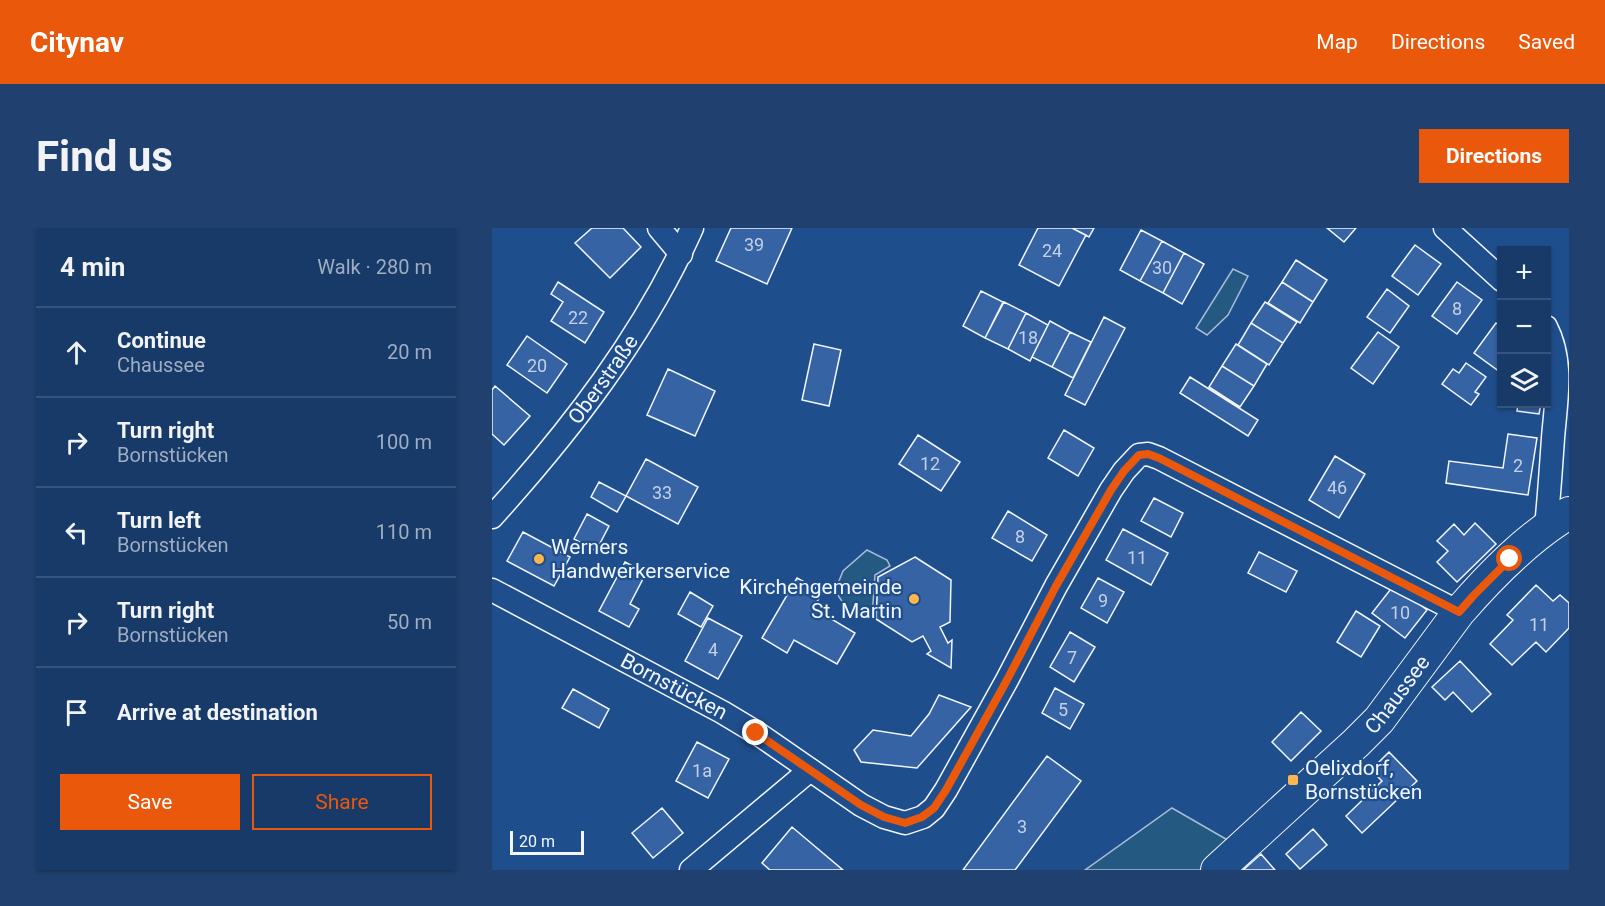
<!DOCTYPE html>
<html lang="en">
<head>
<meta charset="utf-8">
<style>
  body { margin:0; font-family:Roboto,sans-serif; background:#20416f; color:#f1f3f6 }
  .controls { position:absolute; right:18px; top:18px; display:grid; overflow:hidden; border-radius:0px; box-shadow:0 2px 4px #0004 }
  .controls button { width:54px; height:54px; display:grid; place-items:center; padding:0; border:0; border-bottom:2px solid #36547d; background:#173a69; color:#f1f3f6; font:30px sans-serif }
  .scale { position:absolute; left:18px; bottom:15px; width:74px; box-sizing:border-box; padding-left:6px; border:3px solid #f2f6ff; border-top:0; font-size:16px; line-height:21px; white-space:nowrap; color:#f2f6ff; -webkit-text-stroke:4px #1f4e8c; paint-order:stroke }
  .stop { position:absolute; width:18px; height:18px; margin:-14px; border:4px solid #ea580c; border-radius:50%; background:#fff }
  .stop.end { background:#ea580c; border-color:#fff; box-shadow:0 2px 6px #0008 }
  .list { margin:0; padding:0; list-style:none }
  h2 { display:flex; justify-content:space-between; align-items:center; height:78px; margin:0; padding:0 24px; font-size:26px }
  h2 small { font-size:20px; font-weight:400; color:#9eadc0 }
  .list li { display:grid; grid-template-columns:39px 1fr auto; gap:18px; align-items:center; box-sizing:border-box; height:90px; padding:0 24px; border-top:2px solid #36547d }
  .list b { display:block; font-size:22px; white-space:nowrap }
  .list p { margin:0; font-size:20px; white-space:nowrap; color:#9eadc0 }
  .list em { font-size:20px; font-style:normal; color:#9eadc0 }
  .actions { display:flex; gap:12px; padding:18px 24px }
  .actions a { flex:1; padding:14px 0; border:2px solid #ea580c; border-radius:0px; text-align:center; font-size:21px; color:#ea580c }
  .actions .main { background:#ea580c; color:#fff }
  .icon { flex:none; width:33px; height:33px; fill:none; stroke:currentColor; stroke-width:2; stroke-linecap:round; stroke-linejoin:round }
  .map { position:relative; flex:none; width:1077px; height:642px; overflow:hidden; border-radius:0px }
  header { display:flex; align-items:center; gap:36px; box-sizing:border-box; height:84px; padding:0 30px; background:#ea580c; color:#fff }
  header strong { font-size:28px }
  nav { display:flex; gap:33px; margin-inline-start:auto; font-size:21px }
  .intro { display:flex; align-items:center; justify-content:space-between; box-sizing:border-box; height:144px; padding:0 36px }
  h1 { margin:0; font-size:42px }
  .button { padding:15px 27px; border-radius:0px; background:#ea580c; color:#fff; font-size:21px; font-weight:700 }
  main { display:flex; gap:36px; padding:0 36px }
  aside { flex:1; background:#173a69; border-radius:0px; box-shadow:0 2px 4px #0004 }
  .map>svg:first-child { display:block }
  .green { fill:#245a82; stroke:#a8bbd7; stroke-width:1.5 }
  .building { fill:#3563a3; stroke:#f2f6ff; stroke-width:1.5 }
  .lines { fill:none; stroke-linecap:round; stroke-linejoin:round }
  .street-casing { stroke:#f2f6ff; stroke-width:25 }
  .secondary-casing { stroke:#f2f6ff; stroke-width:34 }
  .street { stroke:#1f4e8c; stroke-width:22 }
  .secondary { stroke:#1f4e8c; stroke-width:32 }
  .route { stroke:#ea580c; stroke-width:8 }
  .poi-dot { fill:#ffb74d; stroke:#1f4e8c; stroke-width:2 }
  .labels { text-anchor:middle; dominant-baseline:central; stroke-width:4.5; stroke-linejoin:round; paint-order:stroke }
  .number-label { font-size:18px; fill:#c3d1e8 }
  .street-label { font-size:21px; fill:#f2f6ff; stroke:#1f4e8c }
  .poi-label { font-size:21px; fill:#f2f6ff; stroke:#1f4e8c; text-anchor:start }
</style>
</head>
<body>
<header>
<strong>Citynav</strong>
<nav><a>Map</a><a>Directions</a><a>Saved</a></nav>
</header>
<div class="intro"><h1>Find us</h1><a class="button">Directions</a></div>
<main>
<aside>
<h2>4 min<small>Walk · 280 m</small></h2>
<ul class="list">
<li><svg class="icon" aria-label="ahead" viewBox="0 0 24 24"><path d="M12 20V5M6 11l6-6 6 6"/></svg><div><b>Continue</b><p>Chaussee</p></div><em>20 m</em></li>
<li><svg class="icon" aria-label="right" viewBox="0 0 24 24"><path d="M7 20v-9h11M14 6l5 5-5 5"/></svg><div><b>Turn right</b><p>Bornstücken</p></div><em>100 m</em></li>
<li><svg class="icon" aria-label="left" viewBox="0 0 24 24"><path d="M17 20v-9H6M10 6l-5 5 5 5"/></svg><div><b>Turn left</b><p>Bornstücken</p></div><em>110 m</em></li>
<li><svg class="icon" aria-label="right" viewBox="0 0 24 24"><path d="M7 20v-9h11M14 6l5 5-5 5"/></svg><div><b>Turn right</b><p>Bornstücken</p></div><em>50 m</em></li>
<li><svg class="icon" aria-label="arrive" viewBox="0 0 24 24"><path d="M6 21V4h12l-3 4 3 4H6"/></svg><div><b>Arrive at destination</b></div></li>
</ul>
<div class="actions"><a class="main">Save</a><a>Share</a></div>
</aside>
<div class="map">
<svg width="1077" height="642" viewBox="0 0 1077 642">
  <rect width="100%" height="100%" fill="#1f4e8c"/>
  <path class="green" d="M741,41L756,48L736,87L715,107L704,100Z
    M375,322L395,332L398,338L383,347L380,389L360,388L343,363L351,343Z
    M680,580L739,614L709,642H593Z"/>
  <path class="building" d="M100,0H131L149,19L118,50L83,15Z
    M239,0H300L275,56L224,33Z
    M546,0H580L594,7L567,58L527,37Z
    M580,0H602L597,9Z
    M835,0H864L852,14Z
    M649,2L670,13L648,53L628,42Z
    M670,13L692,25L671,65L648,53Z
    M923,17L949,36L926,67L900,48Z
    M692,25L712,36L690,76L671,65Z
    M804,32L835,52L821,74L790,54Z
    M66,54L112,84L93,115L59,93L71,74L59,66Z
    M790,54L821,74L808,95L776,75Z
    M965,54L990,72L965,106L940,88Z
    M895,61L917,78L898,105L875,89Z
    M489,63L511,74L493,110L471,98Z
    M512,74L534,85L516,121L493,110Z
    M773,74L805,94L791,115L759,95Z
    M534,85L556,97L538,133L516,121Z
    M612,89L633,100L593,177L573,167Z
    M558,93L578,104L560,139L540,129Z
    M759,95L791,115L777,137L746,117Z
    M1004,95L1010,99V142L1008,144L982,125Z
    M578,104L599,114L581,150L560,139Z
    M886,104L907,119L881,156L859,140Z
    M35,108L75,136L55,165L15,137Z
    M322,116L349,122L337,178L310,172Z
    M744,116L775,136L762,158L730,138Z
    M974,135L994,149L983,164L987,166L979,177L950,156L961,141L967,145Z
    M730,138L762,158L748,179L717,159Z
    M176,141L223,163L203,208L155,187Z
    M698,149L766,192L756,208L688,165Z
    M3,158L38,188L12,217L0,206V162Z
    M1026,176H1049L1047,186L1025,183Z
    M572,202L602,220L586,248L556,230Z
    M1016,206L1045,210L1036,267L954,255L957,233L1011,240Z
    M426,207L468,234L449,263L407,236Z
    M843,228L873,246L847,290L817,272Z
    M154,231L206,259L186,296L134,268Z
    M107,254L134,268L125,284L99,269Z
    M662,270L691,285L679,309L649,293Z
    M516,283L555,307L540,333L500,310Z
    M95,286L117,298L104,323L82,311Z
    M983,295L1004,316L965,354L945,334L956,323L945,313L962,296L972,307Z
    M631,301L676,325L659,357L614,332Z
    M31,304L78,329L62,358L15,333Z
    M767,324L805,343L794,364L756,345Z
    M423,329L459,352L458,394L448,399L456,415L460,412L459,440L435,426L439,423L431,408L420,414L384,391L386,349Z
    M133,334L154,345L138,376L147,381L137,399L107,383Z
    M305,350L331,364L321,380L363,405L345,436L302,412L295,425L270,410Z
    M606,350L632,364L615,395L589,380Z
    M902,357L935,382L913,410L880,385Z
    M1044,357L1061,373L1068,367L1077,375V400L1054,424L1044,414L1020,437L998,416L1021,392L1015,387Z
    M198,364L221,378L209,399L186,386Z
    M864,383L888,398L869,429L845,414Z
    M216,390L250,408L226,451L193,433Z
    M578,404L603,419L582,454L558,439Z
    M968,433L999,466L980,484L961,464L953,472L940,459Z
    M563,460L592,476L578,501L550,485Z
    M81,461L117,481L107,500L70,480Z
    M447,467L479,479L425,540L369,534L362,522L381,502L419,508L437,486Z
    M809,484L829,503L799,533L780,514Z
    M205,514L237,531L216,570L184,553Z
    M897,524L925,553L870,605L854,588L890,553L879,542Z
    M555,528L589,553L523,642H471Z
    M170,580L191,605L161,630L140,605Z
    M300,599L351,642H278L270,635Z
    M821,601L835,617L808,641L794,626Z
    M769,626L783,642H751Z"/>
  <g class="lines">
    <defs>
      <g id="street">
        <path d="M167,0L189,26"/>
        <path d="M953,0L1010,52"/>
        <path id="s1" d="M0,289C79,202 152,107 200,0"/>
        <path d="M1054,299C1057,269 1059,240 1061,210C1064,172 1072,134 1054,99"/>
        <path id="s2" d="M0,362L230,484L265,505L369,577L392,589L413,595L431,589L442,580L454,562L515,452L564,358L619,262L632,243L647,227L656,226L667,230L967,384"/>
        <path d="M199,642L318,542"/>
      </g>
      <g id="secondary">
        <path id="s3" d="M725,642L864,515L887,492L967,384C999,347 1035,310 1077,285"/>
      </g>
    </defs>
    <use href="#street" class="street-casing"/>
    <use href="#secondary" class="secondary-casing"/>
    <use href="#street" class="street"/>
    <use href="#secondary" class="secondary"/>
  </g>
  <g class="lines">
    <path class="route" d="M264,505L369,577L392,589L413,595L430,589L442,580L454,562L515,452L564,358L619,262L632,243L647,227L656,226L667,230L967,384L982,367L1018,331"/>
  </g>
  <g class="poi-dot">
    <circle cx="47" cy="331" r="6"/>
    <circle cx="422" cy="371" r="6"/>
    <rect x="795" y="546" width="12" height="12" rx="3"/>
  </g>
  <g class="labels">
    <g class="number-label">
      <text x="262" y="16">39</text>
      <text x="560" y="22">24</text>
      <text x="670" y="39">30</text>
      <text x="965" y="80">8</text>
      <text x="86" y="89">22</text>
      <text x="536" y="109">18</text>
      <text x="45" y="137">20</text>
      <text x="438" y="235">12</text>
      <text x="1026" y="237">2</text>
      <text x="845" y="259">46</text>
      <text x="170" y="264">33</text>
      <text x="528" y="308">8</text>
      <text x="645" y="329">11</text>
      <text x="611" y="372">9</text>
      <text x="908" y="384">10</text>
      <text x="1047" y="396">11</text>
      <text x="221" y="421">4</text>
      <text x="580" y="429">7</text>
      <text x="571" y="481">5</text>
      <text x="210" y="542">1a</text>
      <text x="530" y="598">3</text>
    </g>
    <g class="street-label">
      <text stroke="none"><textPath href="#s1" startOffset="177">Oberstraße</textPath></text>
      <text stroke="none"><textPath href="#s2" startOffset="206">Bornstücken</textPath></text>
      <text stroke="none"><textPath href="#s3" startOffset="252">Chaussee</textPath></text>
    </g>
    <g class="poi-label">
      <text x="59" y="319">Werners<tspan x="59" dy="24">Handwerkerservice</tspan></text>
      <text x="410" y="359" text-anchor="end">Kirchengemeinde<tspan x="410" dy="24">St. Martin</tspan></text>
      <text x="813" y="540">Oelixdorf,<tspan x="813" dy="24">Bornstücken</tspan></text>
    </g>
  </g>
</svg>
<div class="controls">
<button>+</button>
<button>−</button>
<button><svg class="icon" aria-label="layers" viewBox="0 0 24 24"><path d="M12 4l9 5-9 5-9-5zM3 14l9 5 9-5"/></svg></button>
</div>
<div class="scale">20 m</div>
<div class="stop" style="left:1018px;top:331px"></div>
<div class="stop end" style="left:264px;top:505px"></div>
</div>
</main>
</body>
</html>
